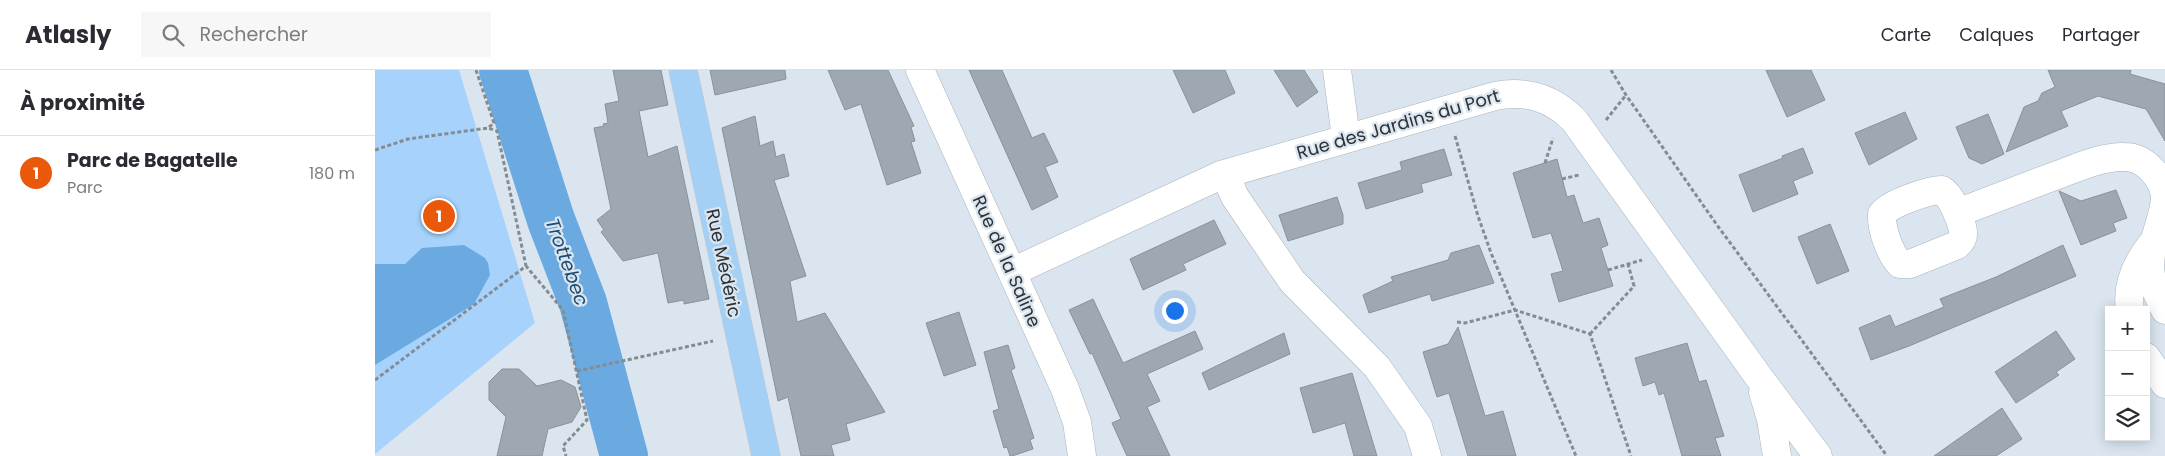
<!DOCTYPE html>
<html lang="fr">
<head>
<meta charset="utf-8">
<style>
  body { margin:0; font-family:Poppins,sans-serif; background:#f7f7f7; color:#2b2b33 }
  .controls { position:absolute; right:15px; bottom:15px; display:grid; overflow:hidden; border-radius:0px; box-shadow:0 2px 12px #0003 }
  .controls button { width:45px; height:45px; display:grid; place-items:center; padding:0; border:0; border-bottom:1px solid #e1e1e2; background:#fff; color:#2b2b33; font:25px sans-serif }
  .you { position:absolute; left:799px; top:240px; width:18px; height:18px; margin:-12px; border:4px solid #fff; border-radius:50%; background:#1a73e8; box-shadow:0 0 0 8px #1a73e833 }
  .badge { display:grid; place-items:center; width:32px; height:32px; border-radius:50%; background:#ea580c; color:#fff; font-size:16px; font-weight:700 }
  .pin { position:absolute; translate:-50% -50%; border:2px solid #fff; box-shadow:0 1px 5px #0006 }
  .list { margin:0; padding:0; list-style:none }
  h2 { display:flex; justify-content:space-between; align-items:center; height:65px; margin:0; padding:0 20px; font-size:21px }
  h2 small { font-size:16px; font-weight:400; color:#7c7c81 }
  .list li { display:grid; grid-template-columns:32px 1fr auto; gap:15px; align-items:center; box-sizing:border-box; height:75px; padding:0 20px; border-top:1px solid #e1e1e2 }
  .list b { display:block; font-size:19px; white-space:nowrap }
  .list p { margin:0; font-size:16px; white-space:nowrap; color:#7c7c81 }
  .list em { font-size:16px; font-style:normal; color:#7c7c81 }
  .icon { flex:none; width:28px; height:28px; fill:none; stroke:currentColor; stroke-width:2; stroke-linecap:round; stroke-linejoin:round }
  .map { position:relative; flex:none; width:1790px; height:386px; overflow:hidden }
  header { display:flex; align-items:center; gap:30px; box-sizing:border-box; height:70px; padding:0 25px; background:#fff; border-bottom:1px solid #e1e1e2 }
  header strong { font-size:24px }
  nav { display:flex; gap:28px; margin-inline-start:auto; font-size:18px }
  .search { width:350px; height:45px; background:#f7f7f7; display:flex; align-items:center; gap:12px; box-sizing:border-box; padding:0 18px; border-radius:0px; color:#7c7c81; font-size:19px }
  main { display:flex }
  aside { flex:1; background:#fff }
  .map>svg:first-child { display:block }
  .green { fill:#a6d2fb }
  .water { fill:#6aaae0 }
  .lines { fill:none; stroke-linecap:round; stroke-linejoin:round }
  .river { stroke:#6aaae0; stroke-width:48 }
  .building { fill:#9ea8b2; stroke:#88929b }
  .minor-casing { stroke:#aab4bd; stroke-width:29 }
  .major-casing { stroke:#c4c6c6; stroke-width:29 }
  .path { stroke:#848c93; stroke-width:3; stroke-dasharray:4 2.5; stroke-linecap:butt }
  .minor { stroke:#fff; stroke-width:28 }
  .major { stroke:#a4d0f5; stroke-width:28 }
  .labels { text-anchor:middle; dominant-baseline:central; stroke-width:4.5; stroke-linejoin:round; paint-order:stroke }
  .street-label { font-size:18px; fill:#2e3235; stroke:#dae5ef }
  .water-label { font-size:19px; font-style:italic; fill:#1d4b70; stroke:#dae5ef }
</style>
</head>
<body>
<header>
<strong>Atlasly</strong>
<div class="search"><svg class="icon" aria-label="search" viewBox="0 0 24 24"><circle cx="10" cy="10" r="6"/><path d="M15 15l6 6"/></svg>Rechercher</div>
<nav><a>Carte</a><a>Calques</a><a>Partager</a></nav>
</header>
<main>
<aside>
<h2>À proximité<small></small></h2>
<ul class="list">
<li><span class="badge">1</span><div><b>Parc de Bagatelle</b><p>Parc</p></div><em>180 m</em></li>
</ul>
</aside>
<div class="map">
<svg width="1790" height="386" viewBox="0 0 1790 386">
  <rect width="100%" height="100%" fill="#dae5ef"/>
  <path class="green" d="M0,0H84L160,253L0,384Z"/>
  <path class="water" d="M89,175L110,188L113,193L115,205L99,234L0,295V194H30L47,178Z"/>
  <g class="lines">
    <path class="river" d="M128,0L176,150L208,233L249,386"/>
  </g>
  <path class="building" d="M238,0H286L293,35L264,41L273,87L302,76L334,229L309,234V230L293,233L283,183L248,191L226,162L229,160L222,150L236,139L219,58L229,56L228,54L233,53L230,34L244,31Z
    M335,0H410L411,9L340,25Z
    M453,0H513L539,56L536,57L540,71L536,72L546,103L512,115L486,34L470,40Z
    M594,0H627L657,68L669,63L683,92L670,97L683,127L657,140Z
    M798,0H850L860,23L818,43Z
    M899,0H929L943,22L922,37Z
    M1391,0H1436L1450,30L1412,47Z
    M1673,0H1756L1755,4L1790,14V71L1771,39L1723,26L1686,41L1693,56L1631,82L1649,37L1663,31L1667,23L1680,17Z
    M1530,42L1542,69L1494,95L1480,63Z
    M1613,44L1629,84L1607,94L1594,88L1581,57Z
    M380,46L385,76L398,71L401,87L409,84L414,106L399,110L431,206L415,211L422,252L450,243L510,342L471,354L475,370L456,375L459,386H426L413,327L403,331L347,58Z
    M1428,78L1438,103L1418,111L1423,124L1378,142L1364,105L1408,88L1407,86Z
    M1069,79L1077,105L1046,114L1048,122L991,139L983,113L1027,100L1025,92Z
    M1182,89L1192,127L1199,125L1208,153L1224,148L1233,175L1226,178L1238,216L1184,232L1176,204L1188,201L1176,163L1158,168L1138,103Z
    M1741,120L1752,148L1738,153L1741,161L1706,175L1684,121L1706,131Z
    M962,127L968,145V154L913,171L904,145Z
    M839,150L851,174L808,194L811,200L768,220L755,189Z
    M1455,154L1474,201L1442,214L1423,167Z
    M1104,175L1119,213L1057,231L1055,224L994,243L988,225L1018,211L1016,207L1073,190L1076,183Z
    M1688,175L1701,206L1534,276L1496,290L1484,258L1515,245L1520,257L1569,237L1565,229L1621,207Z
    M718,229L748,293L820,261L828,279L772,304L785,331L772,337L795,386H752L737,353L746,349L717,283L715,284L694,240Z
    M584,242L601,295L569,306L551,253Z
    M1083,257L1110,346L1128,341L1141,386H1093L1074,323L1062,327L1048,282L1073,274Z
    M1681,261L1700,289L1681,302L1684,305L1641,333L1620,302Z
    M909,263L915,284L834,320L827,303Z
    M1312,273L1324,312L1331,310L1349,366L1340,368L1346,386H1307L1289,323L1284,325L1280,312L1268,316L1260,288Z
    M633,275L640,298L636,300L659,368L655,370L658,379L637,386H635L632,377L629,378L618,341L624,339L609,282Z
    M127,299H144L162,316L186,310L200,317L206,337L197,352L173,359L167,386H122L131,347L114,330V312Z
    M977,303L1002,386H979L970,353L938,363L925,318Z
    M1627,338L1647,369L1621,386H1559Z"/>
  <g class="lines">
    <defs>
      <path id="minor" d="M545,0L690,319L702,352L707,386
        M962,0L971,68
        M850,104L860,127L917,211L1002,297L1043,356L1052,386
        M1567,120C1576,125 1587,151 1588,162C1589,167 1586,172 1582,175L1535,194H1525C1515,184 1506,159 1507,144C1513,134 1554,120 1567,120Z
        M1582,143C1614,131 1646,119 1677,107C1700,99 1726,86 1750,87C1770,87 1788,108 1790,126C1790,152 1771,178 1776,205C1778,216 1785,229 1790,240
        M637,202L846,105L1120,26C1151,20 1176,27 1199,50L1383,306L1443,386
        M1755,240C1751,215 1761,194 1776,175
        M1771,287L1790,314
        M1388,322L1396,349L1402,386"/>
      <path id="major" d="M308,0L391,386"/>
    </defs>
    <use href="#minor" class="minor-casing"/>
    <use href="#major" class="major-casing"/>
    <path class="path" d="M101,0L119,53L113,58L122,61L151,196
      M1236,0L1251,25L1342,155L1512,386
      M1231,50L1251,25
      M1080,66L1103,146L1116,183L1201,386
      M0,80L33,69L113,58
      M1170,93L1178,68
      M1187,109L1204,105
      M1233,200L1267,190
      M1082,252L1090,253L1140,240L1215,264L1256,386
      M1215,264L1259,216L1253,194
      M202,301L338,271
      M0,310L151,196L188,240L212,350L188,376L191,386"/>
    <use href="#minor" class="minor"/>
    <use href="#major" class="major"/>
  </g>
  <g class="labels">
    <g class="street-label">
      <text transform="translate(1023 54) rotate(-16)">Rue des Jardins du Port</text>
      <text transform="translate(632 191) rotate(66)">Rue de la Saline</text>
      <text transform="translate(349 193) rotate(78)">Rue Médéric</text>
    </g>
    <g class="water-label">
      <text transform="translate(192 192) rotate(70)">Trottebec</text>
    </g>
  </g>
</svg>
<div class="controls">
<button>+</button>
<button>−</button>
<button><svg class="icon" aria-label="layers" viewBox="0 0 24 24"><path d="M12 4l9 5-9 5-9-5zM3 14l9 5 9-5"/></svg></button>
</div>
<div class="you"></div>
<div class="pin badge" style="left:64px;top:146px">1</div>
</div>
</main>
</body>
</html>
